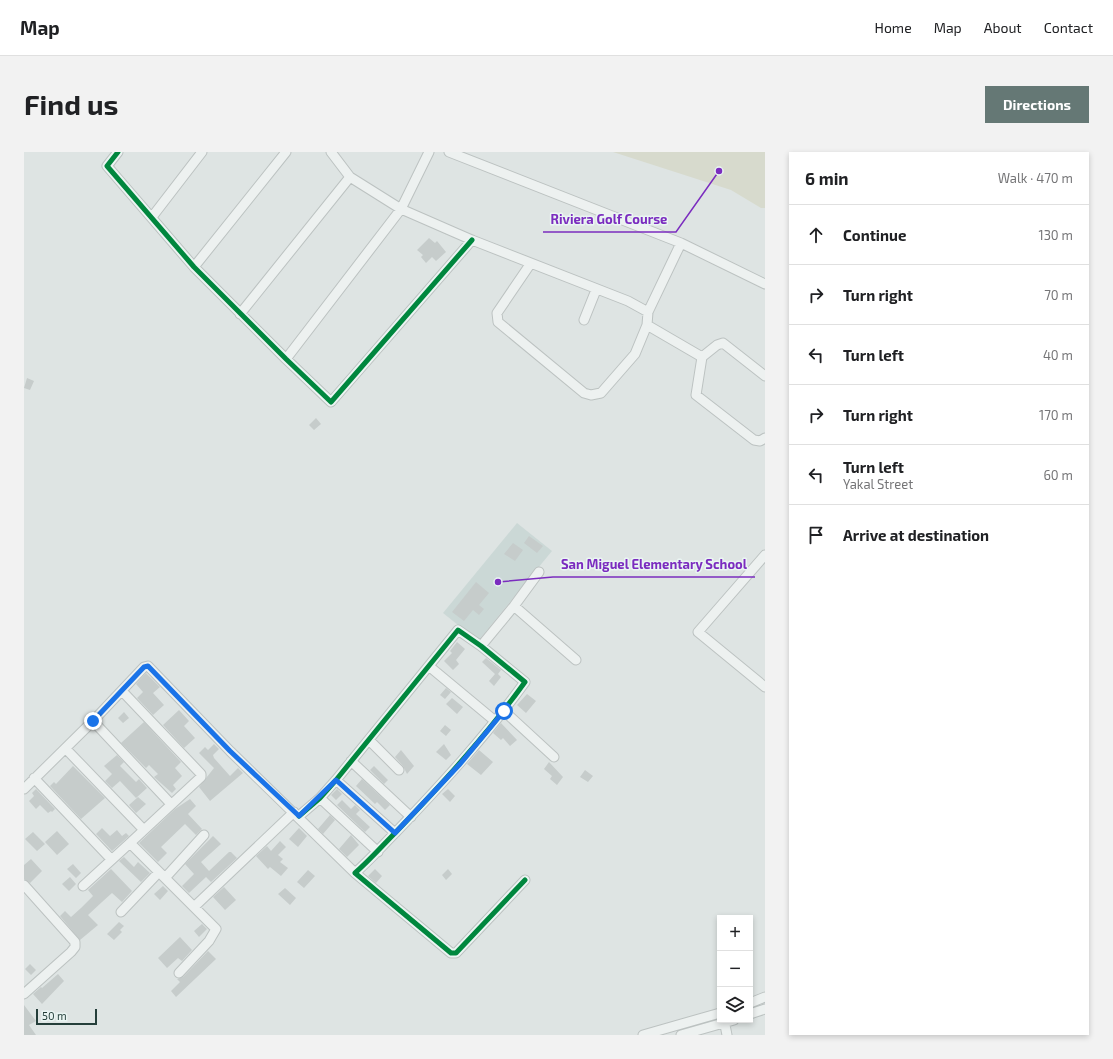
<!DOCTYPE html>
<html lang="en">
<head>
<meta charset="utf-8">
<style>
  body { margin:0; font-family:"Exo 2",sans-serif; background:#f2f2f2; color:#202124 }
  .controls { position:absolute; right:12px; bottom:12px; display:grid; overflow:hidden; border-radius:0px; box-shadow:0 2px 6px #0003 }
  .controls button { width:36px; height:36px; display:grid; place-items:center; padding:0; border:0; border-bottom:1px solid #e0e0e0; background:#fff; color:#202124; font:20px sans-serif }
  .scale { position:absolute; left:12px; bottom:10px; width:61px; box-sizing:border-box; padding-left:4px; border:2px solid #243e3a; border-top:0; font-size:11px; line-height:14px; white-space:nowrap; color:#243e3a; -webkit-text-stroke:3px #eaf5f3; paint-order:stroke }
  .stop { position:absolute; width:12px; height:12px; margin:-9px; border:3px solid #1a73e8; border-radius:50%; background:#fff }
  .stop.end { background:#1a73e8; border-color:#fff; box-shadow:0 1px 4px #0008 }
  .list { margin:0; padding:0; list-style:none }
  h2 { display:flex; justify-content:space-between; align-items:center; height:52px; margin:0; padding:0 16px; font-size:17px }
  h2 small { font-size:13px; font-weight:400; color:#757577 }
  .list li { display:grid; grid-template-columns:26px 1fr auto; gap:12px; align-items:center; box-sizing:border-box; height:60px; padding:0 16px; border-top:1px solid #e0e0e0 }
  .list b { display:block; font-size:15px; white-space:nowrap }
  .list p { margin:0; font-size:13px; white-space:nowrap; color:#757577 }
  .list em { font-size:13px; font-style:normal; color:#757577 }
  .icon { flex:none; width:22px; height:22px; fill:none; stroke:currentColor; stroke-width:2; stroke-linecap:round; stroke-linejoin:round }
  .map { position:relative; flex:none; width:741px; height:883px; overflow:hidden; border-radius:0px }
  header { display:flex; align-items:center; gap:24px; box-sizing:border-box; height:56px; padding:0 20px; background:#fff; border-bottom:1px solid #e0e0e0 }
  header strong { font-size:19px }
  nav { display:flex; gap:22px; margin-inline-start:auto; font-size:14px }
  .intro { display:flex; align-items:center; justify-content:space-between; box-sizing:border-box; height:96px; padding:0 24px }
  h1 { margin:0; font-size:28px }
  .button { padding:10px 18px; border-radius:0px; background:#657875; color:#fff; font-size:14px; font-weight:700 }
  main { display:flex; gap:24px; padding:0 24px }
  aside { flex:1; background:#fff; border-radius:0px; box-shadow:0 2px 6px #0003 }
  .map>svg:first-child { display:block }
  .built { fill:#cbd8d6 }
  .green { fill:#d7dacd }
  .building { fill:#c6cccb }
  .lines { fill:none; stroke-linecap:round; stroke-linejoin:round }
  .street-casing { stroke:#bcc2c1; stroke-width:11 }
  .street { stroke:#edf1f0; stroke-width:9 }
  .cycleway-casing { stroke:#eaf5f3; stroke-width:8 }
  .cycleway { stroke:#00873e; stroke-width:5 }
  .route { stroke:#1a73e8; stroke-width:5 }
  .leader { fill:none; stroke:#7b2cbf; stroke-width:1.5 }
  .callout-dot { fill:#7b2cbf; stroke:#eaf5f3; stroke-width:1.5 }
  .callout-label { font-size:13px; text-anchor:middle; font-weight:bold; fill:#7b2cbf; stroke:#eaf5f3; stroke-width:3; stroke-linejoin:round; paint-order:stroke }
</style>
</head>
<body>
<header>
<strong>Map</strong>
<nav><a>Home</a><a>Map</a><a>About</a><a>Contact</a></nav>
</header>
<div class="intro"><h1>Find us</h1><a class="button">Directions</a></div>
<main>
<div class="map">
<svg width="741" height="883" viewBox="0 0 741 883">
  <rect width="100%" height="100%" fill="#dee4e3"/>
  <path class="built" d="M493,371L528,399L454,489L419,461Z"/>
  <path class="green" d="M589,0H741V56H737L707,38Z"/>
  <path class="building" d="M405,86L411,91L413,89L422,100L412,109L408,105L402,111L397,105L399,103L393,98Z
    M3,226L10,229L6,238L0,236Z
    M292,266L297,272L290,278L285,273Z
    M505,384L519,394L513,401L500,391Z
    M489,391L499,398L491,409L480,402Z
    M452,430L465,441L455,453L460,457L455,463L449,458L440,469L428,460Z
    M433,490L441,497L432,508L435,512L429,518L420,509L428,501L426,499Z
    M462,506L477,518L474,522L477,525L470,534L465,529L471,522L458,510Z
    M122,521L136,535L129,541L140,553L129,563L113,546L119,540L112,532Z
    M422,536L427,540L421,547L416,543Z
    M503,542L512,549L502,561L493,553Z
    M428,546L439,555L433,562L422,552Z
    M155,558L165,569L160,574L171,586L160,596L139,573Z
    M100,560L105,566L99,571L94,566Z
    M120,570L157,610L151,616L158,624L149,633L152,637L148,641L130,625L134,622L125,613L122,616L97,591Z
    M477,571L493,588L486,594L479,586L477,588L469,581Z
    M421,573L427,578L422,584L416,579Z
    M190,592L195,597L189,603L190,606L206,624L214,616L219,621L186,649L175,635L190,616L175,601L181,595L184,598Z
    M420,592L427,603L422,608L412,600Z
    M377,598L390,614L383,622L379,614L371,605Z
    M455,598L469,610L457,623L443,612Z
    M93,603L100,610L96,614L112,630L115,627L123,636L112,646L96,629L88,636L81,629L88,622L80,614Z
    M525,610L539,625L533,633L526,627L528,624L520,617Z
    M49,614L81,646L57,667L26,634L30,630L32,632Z
    M350,614L364,628L360,632L346,618Z
    M561,618L569,624L564,630L556,625Z
    M338,627L366,653L361,658L353,650L351,652L332,634Z
    M12,637L31,657L28,660L27,659L24,661L16,653L12,657L5,649L10,644L8,641Z
    M313,637L318,642L312,648L307,643Z
    M424,637L431,644L426,650L418,642Z
    M114,645L122,652L112,661L105,653Z
    M166,647L172,654L164,662L178,677L172,683L161,672L137,695L143,701L134,710L115,691L151,657Z
    M318,648L327,657L331,653L336,658L332,662L346,675L341,680L313,653Z
    M306,663L311,668L299,682L294,677Z
    M78,676L86,684L93,678L98,684L102,681L105,684L88,699L72,682Z
    M275,676L283,684L274,695L265,687Z
    M33,679L45,692L33,703L21,690Z
    M9,680L21,692L13,699L1,687Z
    M327,683L335,693L323,705L315,697Z
    M189,684L197,692L177,710L185,719L205,700H207L213,706L187,730L182,725L165,741L158,734L170,722L161,712Z
    M256,689L262,695L254,703L259,707L256,710L264,716L257,724L246,715L244,717L232,704L243,694L247,699Z
    M100,705L110,715L114,710L126,721L117,730L95,709Z
    M7,707L18,719L6,731L0,727V713Z
    M49,712L57,721L52,726L43,717Z
    M87,717L108,739L98,750L88,741L78,750L64,763L74,773L56,788L36,764L41,759L47,765L57,756L69,744L64,738Z
    M351,717L358,724L352,731L344,724Z
    M424,717L428,722L422,728L418,723Z
    M284,718L291,724L280,736L273,730Z
    M46,725L52,732L45,739L38,732Z
    M139,734L144,739L136,748L130,742Z
    M200,735L212,748L201,758L189,745Z
    M261,736L272,746L266,753L254,742Z
    M95,770L100,774L96,778L98,780L90,788L83,782Z
    M178,772L183,777L175,785L170,779Z
    M156,785L168,798L158,809L154,806L143,816L134,806Z
    M184,799L192,807L152,845L147,839L156,830L153,827L159,825Z
    M6,812L12,818L7,823L1,817Z
    M34,822L40,829L18,852L9,842L17,835L18,836Z
    M0,853L12,869L5,873L12,883H0Z"/>
  <g class="lines">
    <defs>
      <path id="street" d="M94,0L83,14L170,115L262,207L307,250L448,88
        M307,0L326,25L377,57L448,88L604,149L624,160
        M425,0L657,91L741,132
        M128,65L178,0
        M507,111L473,161L474,170L560,241L567,243L577,241L611,202L623,173L624,160L657,91
        M170,115L262,0
        M216,162L326,25
        M560,168L572,138
        M623,173L678,205
        M262,207L377,57L405,0
        M741,224L699,191L693,193L678,205L672,243L730,288L736,289L741,286
        M741,403L674,480L741,535
        M490,454L552,508
        M457,494L490,454L515,420
        M406,515L471,569
        M480,559L530,605
        M69,569L147,652
        M345,588L375,618
        M42,597L120,678L177,625V622L98,539
        M327,609L387,665
        M10,626L87,707
        M312,628L371,681
        M0,637L69,569L120,515L124,514L206,599L331,721
        M296,646L354,700
        M275,664L296,646L312,628L434,478L457,494L501,530C462,584 418,632 372,680C358,694 346,708 331,721L427,801H432L501,728
        M120,678L106,691L170,755L270,660
        M141,726L180,683
        M0,733L51,790V795L47,800L0,842
        M59,734L106,691
        M97,760L135,720
        M155,821L185,789L192,777L170,755
        M726,851L741,845
        M726,862L741,857
        M700,868L703,883
        M619,883L696,861
        M657,883L710,868"/>
    </defs>
    <use href="#street" class="street-casing"/>
    <use href="#street" class="street"/>
    <defs>
      <path id="cycleway" d="M94,0L83,14L170,115L262,207L307,250L448,88
        M275,664L296,646L312,628L434,478L457,494L501,530C462,584 418,632 372,680C358,694 346,708 331,721L427,801H432L501,728"/>
    </defs>
    <use href="#cycleway" class="cycleway-casing"/>
    <use href="#cycleway" class="cycleway"/>
  </g>
  <g class="lines">
    <path class="route" d="M69,569L120,515L124,514L206,599L275,664L312,628L371,681L436,612L480,559"/>
  </g>
  <path class="leader" d="M695 19L652 80H519M474 430L529 425H731"/>
  <g class="callout-dot">
    <circle cx="695" cy="19" r="4"/>
    <circle cx="474" cy="430" r="4"/>
  </g>
  <g class="callout-label">
    <text x="585" y="72">Riviera Golf Course</text>
    <text x="630" y="417">San Miguel Elementary School</text>
  </g>
</svg>
<div class="controls">
<button>+</button>
<button>−</button>
<button><svg class="icon" aria-label="layers" viewBox="0 0 24 24"><path d="M12 4l9 5-9 5-9-5zM3 14l9 5 9-5"/></svg></button>
</div>
<div class="scale">50 m</div>
<div class="stop" style="left:480px;top:559px"></div>
<div class="stop end" style="left:69px;top:569px"></div>
</div>
<aside>
<h2>6 min<small>Walk · 470 m</small></h2>
<ul class="list">
<li><svg class="icon" aria-label="ahead" viewBox="0 0 24 24"><path d="M12 20V5M6 11l6-6 6 6"/></svg><div><b>Continue</b></div><em>130 m</em></li>
<li><svg class="icon" aria-label="right" viewBox="0 0 24 24"><path d="M7 20v-9h11M14 6l5 5-5 5"/></svg><div><b>Turn right</b></div><em>70 m</em></li>
<li><svg class="icon" aria-label="left" viewBox="0 0 24 24"><path d="M17 20v-9H6M10 6l-5 5 5 5"/></svg><div><b>Turn left</b></div><em>40 m</em></li>
<li><svg class="icon" aria-label="right" viewBox="0 0 24 24"><path d="M7 20v-9h11M14 6l5 5-5 5"/></svg><div><b>Turn right</b></div><em>170 m</em></li>
<li><svg class="icon" aria-label="left" viewBox="0 0 24 24"><path d="M17 20v-9H6M10 6l-5 5 5 5"/></svg><div><b>Turn left</b><p>Yakal Street</p></div><em>60 m</em></li>
<li><svg class="icon" aria-label="arrive" viewBox="0 0 24 24"><path d="M6 21V4h12l-3 4 3 4H6"/></svg><div><b>Arrive at destination</b></div></li>
</ul>
</aside>
</main>
</body>
</html>
